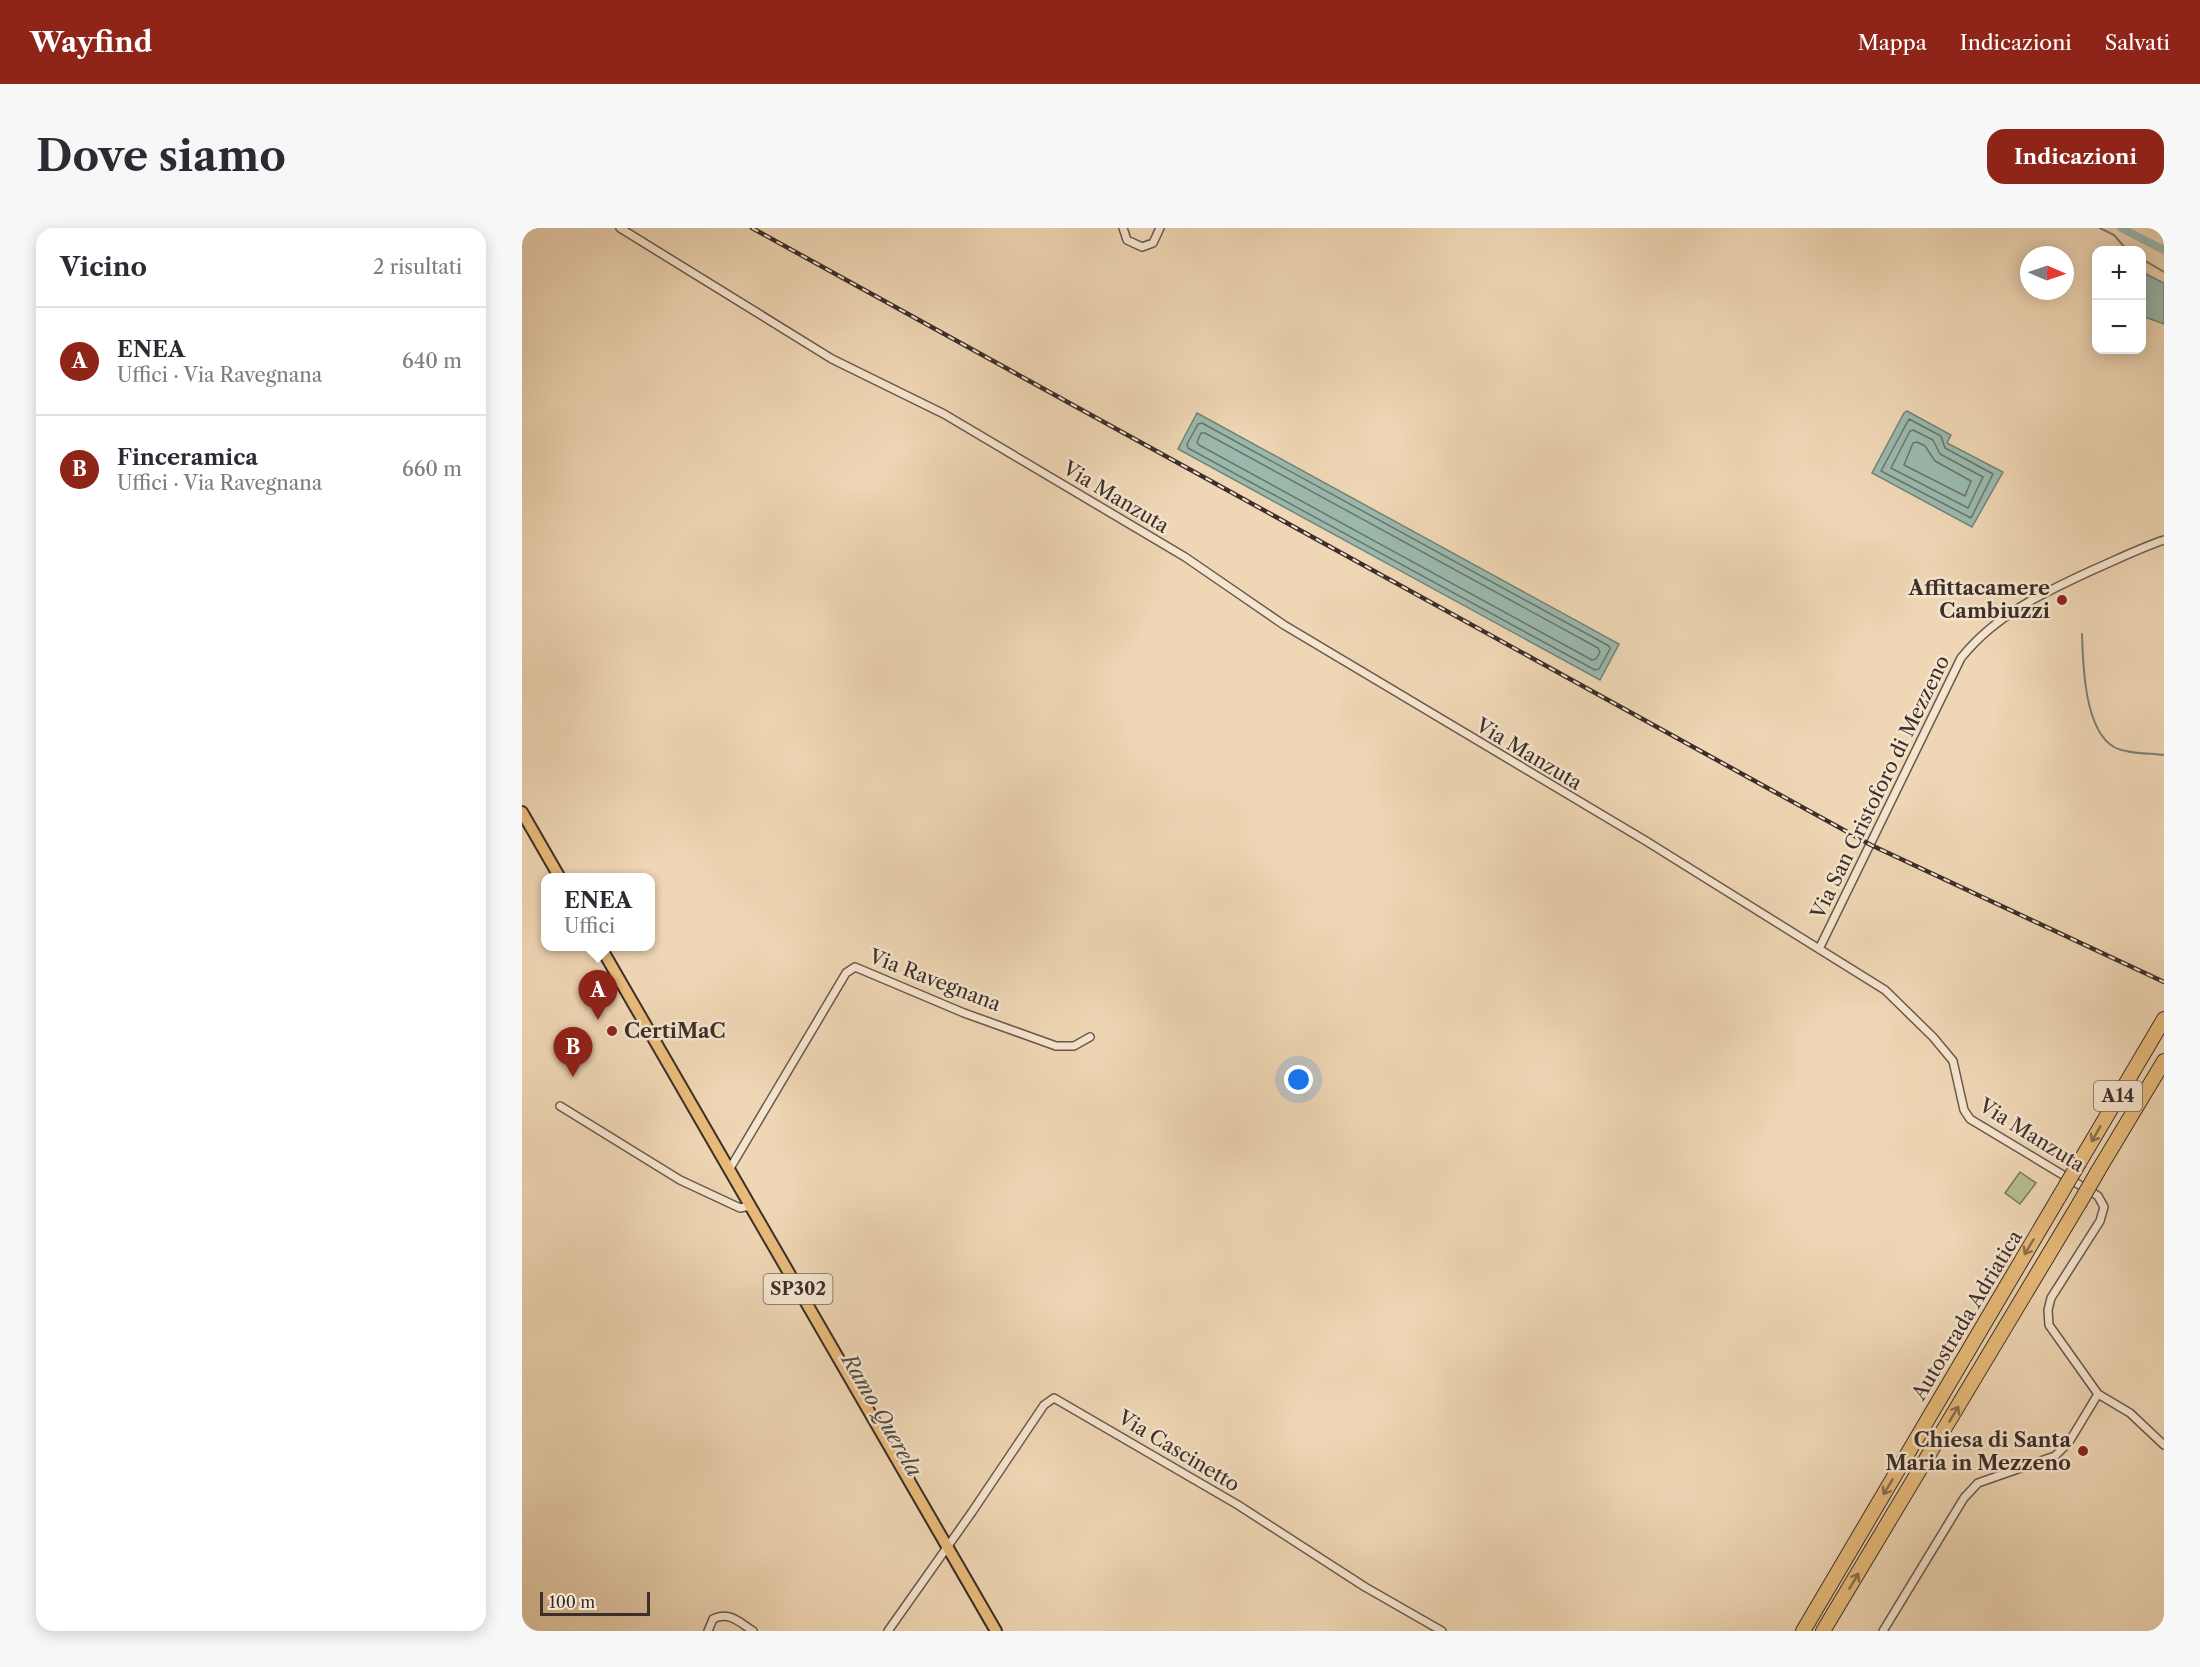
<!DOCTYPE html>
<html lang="it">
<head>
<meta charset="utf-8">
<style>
  body { margin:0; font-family:"Libre Caslon Text",serif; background:#f7f7f7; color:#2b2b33 }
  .controls { position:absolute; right:18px; top:18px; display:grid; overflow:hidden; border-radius:12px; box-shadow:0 3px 15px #0003 }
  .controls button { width:54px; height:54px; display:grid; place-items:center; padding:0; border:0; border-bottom:2px solid #e1e1e2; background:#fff; color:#2b2b33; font:30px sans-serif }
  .compass { position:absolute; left:1498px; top:18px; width:54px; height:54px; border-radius:50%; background:#fff; box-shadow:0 3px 15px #0003; rotate:92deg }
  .scale { position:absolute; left:18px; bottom:15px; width:110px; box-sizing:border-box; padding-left:6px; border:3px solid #3c2f2a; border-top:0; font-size:16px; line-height:21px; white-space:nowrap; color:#3c2f2a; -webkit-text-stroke:4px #f5e4ce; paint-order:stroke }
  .you { position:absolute; left:777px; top:852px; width:21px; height:21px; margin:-15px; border:4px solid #fff; border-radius:50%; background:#1a73e8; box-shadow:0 0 0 9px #1a73e833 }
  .badge { display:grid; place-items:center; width:39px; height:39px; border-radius:50%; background:#8f2418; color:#fff; font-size:20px; font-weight:700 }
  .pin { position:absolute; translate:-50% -50px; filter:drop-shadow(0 2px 3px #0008) }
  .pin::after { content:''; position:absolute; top:32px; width:21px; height:18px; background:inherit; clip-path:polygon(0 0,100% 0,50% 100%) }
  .popup { position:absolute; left:19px; top:645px; width:114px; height:78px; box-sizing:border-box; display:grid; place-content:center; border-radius:12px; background:#fff; filter:drop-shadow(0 2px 4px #0005); font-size:20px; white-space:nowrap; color:#7c7c81 }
  .popup b { font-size:22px; color:#2b2b33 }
  .popup::after { content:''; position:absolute; left:50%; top:100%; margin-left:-12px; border:12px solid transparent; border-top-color:#fff }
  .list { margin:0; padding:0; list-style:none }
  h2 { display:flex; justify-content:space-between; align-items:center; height:78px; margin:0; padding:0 24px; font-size:26px }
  h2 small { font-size:20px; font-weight:400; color:#7c7c81 }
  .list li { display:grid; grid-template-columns:39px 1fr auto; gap:18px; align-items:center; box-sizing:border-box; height:108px; padding:0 24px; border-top:2px solid #e1e1e2 }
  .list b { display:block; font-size:22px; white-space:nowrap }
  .list p { margin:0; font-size:20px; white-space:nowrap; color:#7c7c81 }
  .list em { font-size:20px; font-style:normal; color:#7c7c81 }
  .map { position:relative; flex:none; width:1642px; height:1403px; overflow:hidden; border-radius:18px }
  header { display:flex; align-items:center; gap:36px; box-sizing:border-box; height:84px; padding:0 30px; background:#8f2418; color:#fff }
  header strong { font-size:28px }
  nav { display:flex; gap:33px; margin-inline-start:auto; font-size:21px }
  .intro { display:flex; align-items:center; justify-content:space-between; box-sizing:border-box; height:144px; padding:0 36px }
  h1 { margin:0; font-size:42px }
  .button { padding:15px 27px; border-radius:18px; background:#8f2418; color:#fff; font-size:21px; font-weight:700 }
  main { display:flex; gap:36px; padding:0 36px }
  aside { flex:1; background:#fff; border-radius:18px; box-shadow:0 3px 15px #0003 }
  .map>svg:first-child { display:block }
  .green { fill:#b5bf90; stroke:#78775d; stroke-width:1.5 }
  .water { fill:#9ab9ad; stroke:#748279; stroke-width:1.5 }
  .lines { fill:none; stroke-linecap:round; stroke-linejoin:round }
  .shore { stroke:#6b746c; stroke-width:1.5 }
  .stream { stroke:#748279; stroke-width:2 }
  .canal { stroke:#9ab9ad; stroke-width:8 }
  .minor-casing { stroke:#69594c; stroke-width:10 }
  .primary-casing { stroke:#3c2f2a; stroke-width:14 }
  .motorway-casing { stroke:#3c2f2a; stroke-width:16 }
  .minor { stroke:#f5e4ce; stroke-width:7 }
  .primary { stroke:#e8bb7a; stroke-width:10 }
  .motorway { stroke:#e8bb7a; stroke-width:14 }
  .rail-casing { stroke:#3c2f2a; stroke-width:4.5 }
  .rail { stroke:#f5e4ce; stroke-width:2; stroke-dasharray:7; stroke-linecap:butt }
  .motorway-bridge-casing { stroke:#3c2f2a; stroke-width:16; stroke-linecap:butt }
  .motorway-bridge { stroke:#e8bb7a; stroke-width:14 }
  .oneway { stroke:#896e4e }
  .poi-dot { fill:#8f2418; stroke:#f5e4ce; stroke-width:2 }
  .labels { text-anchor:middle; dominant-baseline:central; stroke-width:5; stroke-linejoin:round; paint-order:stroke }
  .shield { fill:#f5e4ce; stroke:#74655b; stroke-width:1.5 }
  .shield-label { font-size:18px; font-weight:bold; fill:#3c2f2a }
  .street-label { font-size:20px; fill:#3c2f2a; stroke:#f5e4ce }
  .poi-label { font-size:20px; font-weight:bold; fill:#3c2f2a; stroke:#f5e4ce; text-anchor:end }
  .water-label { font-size:21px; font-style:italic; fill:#4f4b44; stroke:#f5e4ce }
</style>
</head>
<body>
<header>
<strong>Wayfind</strong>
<nav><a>Mappa</a><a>Indicazioni</a><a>Salvati</a></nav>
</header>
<div class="intro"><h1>Dove siamo</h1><a class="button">Indicazioni</a></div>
<main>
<aside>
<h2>Vicino<small>2 risultati</small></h2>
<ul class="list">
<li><span class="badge">A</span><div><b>ENEA</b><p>Uffici · Via Ravegnana</p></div><em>640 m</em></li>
<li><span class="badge">B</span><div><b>Finceramica</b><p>Uffici · Via Ravegnana</p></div><em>660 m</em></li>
</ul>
</aside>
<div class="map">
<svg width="1642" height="1403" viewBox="0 0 1642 1403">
  <rect width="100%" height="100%" fill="#efd6b4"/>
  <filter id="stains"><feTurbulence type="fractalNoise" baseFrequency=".00333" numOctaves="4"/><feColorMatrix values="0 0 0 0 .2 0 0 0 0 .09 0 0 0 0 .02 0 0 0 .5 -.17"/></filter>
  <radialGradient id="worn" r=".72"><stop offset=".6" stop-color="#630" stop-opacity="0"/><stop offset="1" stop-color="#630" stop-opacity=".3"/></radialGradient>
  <path class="green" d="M1498,944L1514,955L1498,976L1483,965Z"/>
  <path class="water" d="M1620,44L1642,55V96L1620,88Z
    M1385,183L1429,207L1425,215L1481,244L1450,299L1350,245L1382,185Z
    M675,185L1097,416L1078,452L656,221Z"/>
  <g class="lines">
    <path class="shore" d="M1387,191L1419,208L1423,220L1471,246L1449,290L1359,243Z
      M680,195L1087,418L1088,421L1077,441L1073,442L666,220L665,216L676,196Z
      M1391,202L1411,212L1418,226L1461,249L1446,280L1369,240L1388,203Z
      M679,205H683L1076,420L1078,424L1074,431L1070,432L677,217L675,214Z
      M1395,214L1403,218L1413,233L1449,253L1443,268L1382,237L1391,215Z"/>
    <path class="stream" d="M1578,0L1592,7L1605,22
      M1620,31L1642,44
      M1560,406C1561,435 1562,502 1592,519C1604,526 1628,525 1642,527
      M241,1011L467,1403"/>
    <path class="canal" d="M1599,0L1642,22"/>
    <defs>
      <path id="minor" d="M98,0L310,131L422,186L663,329L762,397L1124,613L1363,762L1411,809L1431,833L1442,882L1448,891L1576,968L1582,979L1578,993L1529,1070L1526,1082L1527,1097L1576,1166L1608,1185L1642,1217
        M601,0L605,12L620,19L631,15L638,0
        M1297,721L1439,430C1474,386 1523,364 1573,341C1596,331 1618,320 1642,312
        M38,878L158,952L218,980L228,978
        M207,942L324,745L333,739L442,785L534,818H552L568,809
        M186,1403L191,1391C207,1383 217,1394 231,1403
        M366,1403L450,1284L522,1177L532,1170L716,1277L843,1359L920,1403
        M1361,1403L1442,1270L1456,1255L1533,1228L1547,1214L1576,1166"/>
      <path id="primary" d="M0,584L38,650
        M78,718L474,1403"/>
      <path id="motorway" d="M1557,935L1642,791
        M1576,943L1642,833
        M1281,1403L1537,969
        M1301,1403L1557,976"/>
    </defs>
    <use href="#minor" class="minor-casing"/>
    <use href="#primary" class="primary-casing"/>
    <use href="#motorway" class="motorway-casing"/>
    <use href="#minor" class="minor"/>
    <use href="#primary" class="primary"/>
    <use href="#motorway" class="motorway"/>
    <defs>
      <path id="rail" d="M230,0L1349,617L1642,754"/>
    </defs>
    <use href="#rail" class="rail-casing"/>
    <use href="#rail" class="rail"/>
    <defs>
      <path id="motorway-bridge" d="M1537,969L1557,935
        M1557,976L1576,943"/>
    </defs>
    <use href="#motorway-bridge" class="motorway-bridge-casing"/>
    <use href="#motorway-bridge" class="motorway-bridge"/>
  </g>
  <defs><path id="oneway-shaft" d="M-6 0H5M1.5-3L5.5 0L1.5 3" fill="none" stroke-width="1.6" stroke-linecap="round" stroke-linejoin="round" transform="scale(1.5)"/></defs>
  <g class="oneway">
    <use href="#oneway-shaft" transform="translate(1574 906) rotate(120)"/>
    <use href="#oneway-shaft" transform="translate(1507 1019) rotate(121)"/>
    <use href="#oneway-shaft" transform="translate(1432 1186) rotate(-59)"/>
    <use href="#oneway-shaft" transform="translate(1366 1259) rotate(121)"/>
    <use href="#oneway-shaft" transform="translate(1332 1353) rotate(-59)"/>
  </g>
  <g class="poi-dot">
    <circle cx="1540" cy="372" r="6"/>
    <circle cx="90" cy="803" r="6"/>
    <circle cx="1561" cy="1223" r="6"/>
  </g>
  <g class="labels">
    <g class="shield">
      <rect x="1572" y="853" width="48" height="30" rx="4.5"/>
      <rect x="241.5" y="1046" width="69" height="30" rx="4.5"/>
    </g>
    <g class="shield-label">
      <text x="1596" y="868">A14</text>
      <text x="276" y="1061">SP302</text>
    </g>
    <g class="street-label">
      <text transform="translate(594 269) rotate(31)">Via Manzuta</text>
      <text transform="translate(1007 526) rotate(31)">Via Manzuta</text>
      <text transform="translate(1358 559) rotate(-64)">Via San Cristoforo di Mezzeno</text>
      <text transform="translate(413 752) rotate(21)">Via Ravegnana</text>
      <text transform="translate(1510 907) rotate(32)">Via Manzuta</text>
      <text transform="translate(1445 1087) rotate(-59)">Autostrada Adriatica</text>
      <text transform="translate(657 1223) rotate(31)">Via Cascinetto</text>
    </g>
    <g class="poi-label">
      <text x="1528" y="360">Affittacamere<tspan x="1528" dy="23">Cambiuzzi</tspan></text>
      <text x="102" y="803" text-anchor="start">CertiMaC</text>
      <text x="1549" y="1212">Chiesa di Santa<tspan x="1549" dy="23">Maria in Mezzeno</tspan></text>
    </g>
    <g class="water-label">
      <text transform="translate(360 1187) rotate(60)">Ramo Querela</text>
    </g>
  </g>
  <rect width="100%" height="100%" filter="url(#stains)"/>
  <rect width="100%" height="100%" fill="url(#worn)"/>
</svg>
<div class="controls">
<button>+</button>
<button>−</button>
</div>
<svg class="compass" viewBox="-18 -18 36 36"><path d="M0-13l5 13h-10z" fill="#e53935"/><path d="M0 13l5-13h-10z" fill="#7c7c81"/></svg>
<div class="scale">100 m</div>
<div class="you"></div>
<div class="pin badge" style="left:76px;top:792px">A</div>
<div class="popup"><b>ENEA</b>Uffici</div>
<div class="pin badge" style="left:51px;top:849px">B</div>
</div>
</main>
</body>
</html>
